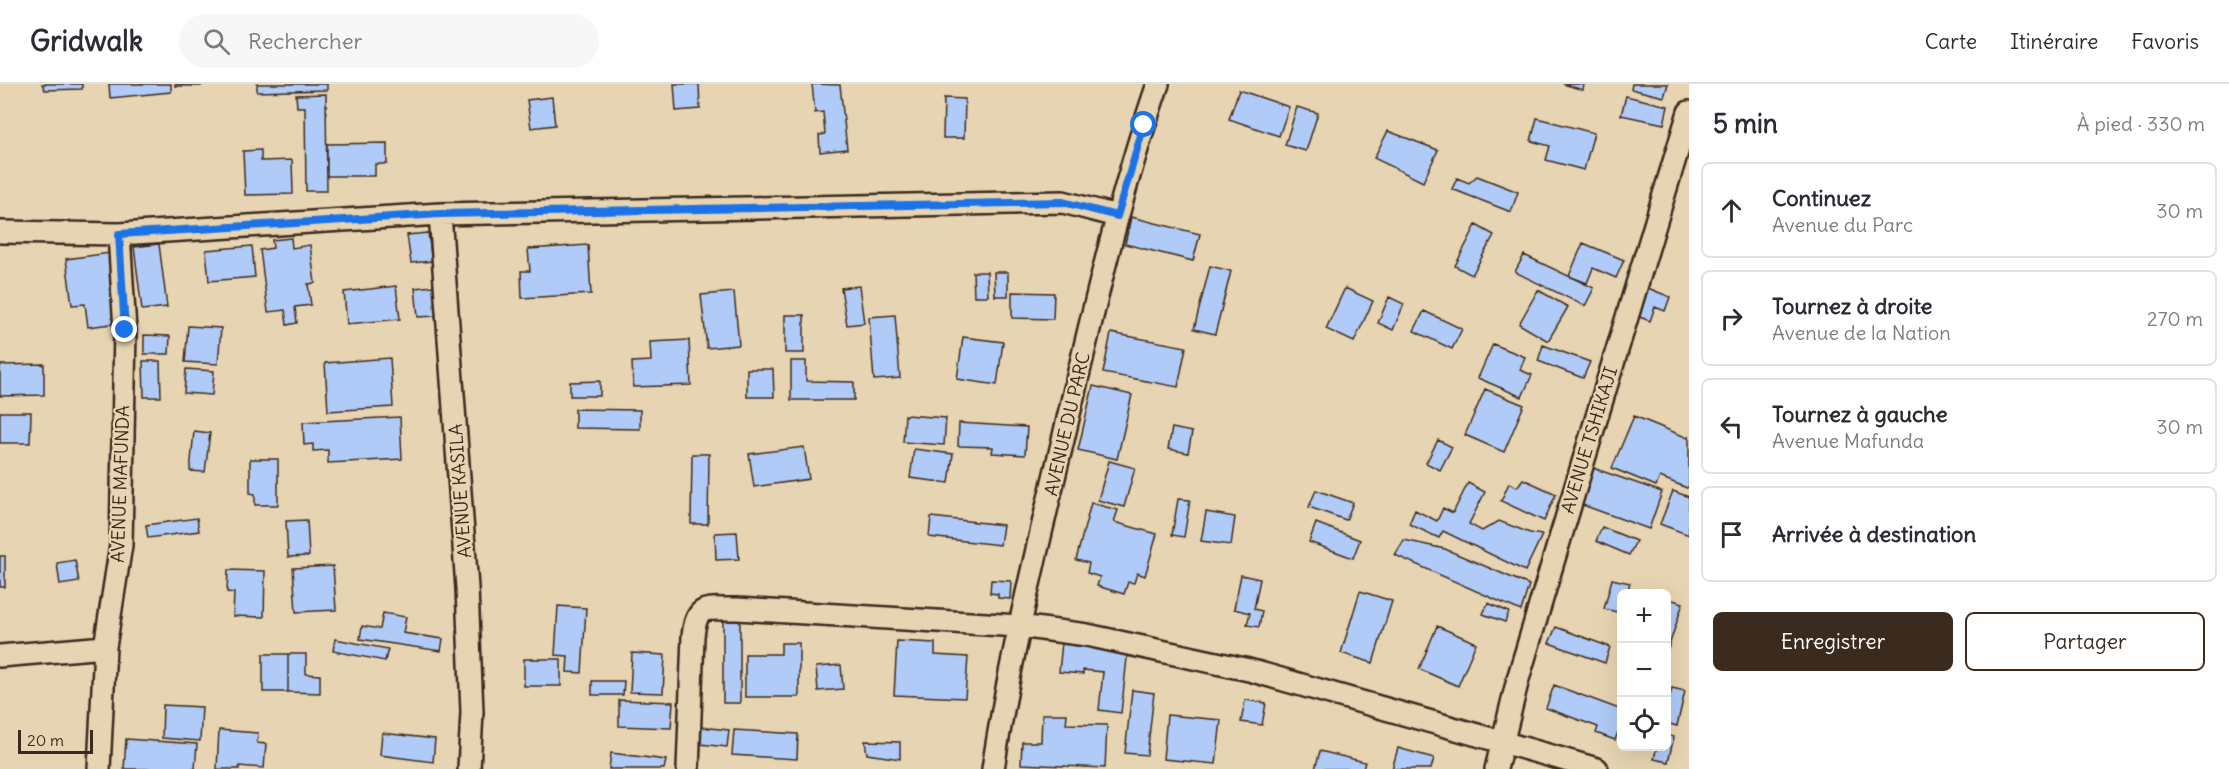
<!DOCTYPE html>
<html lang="fr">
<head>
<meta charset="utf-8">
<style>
  body { margin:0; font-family:Delius,sans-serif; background:#f7f7f7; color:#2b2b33 }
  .controls { position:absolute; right:18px; bottom:18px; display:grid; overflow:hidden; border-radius:9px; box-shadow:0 6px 24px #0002 }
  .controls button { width:54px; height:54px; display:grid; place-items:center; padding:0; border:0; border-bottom:2px solid #e1e1e2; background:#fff; color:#2b2b33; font:30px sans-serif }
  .scale { position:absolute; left:18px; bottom:15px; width:75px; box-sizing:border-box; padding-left:6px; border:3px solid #3b2a1e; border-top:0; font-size:16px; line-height:21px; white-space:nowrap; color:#3b2a1e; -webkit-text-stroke:4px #e7d4b2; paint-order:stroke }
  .stop { position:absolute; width:18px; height:18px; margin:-14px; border:4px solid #1a73e8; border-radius:50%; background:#fff }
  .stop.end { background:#1a73e8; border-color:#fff; box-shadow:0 2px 6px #0008 }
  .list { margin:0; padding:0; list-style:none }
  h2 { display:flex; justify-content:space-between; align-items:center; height:78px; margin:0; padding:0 24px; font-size:26px }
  h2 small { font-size:20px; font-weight:400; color:#7c7c81 }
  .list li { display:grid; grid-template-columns:39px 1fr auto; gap:18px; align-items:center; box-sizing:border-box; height:96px; margin:0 12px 12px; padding:0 12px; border:2px solid #e1e1e2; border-radius:9px }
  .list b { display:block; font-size:22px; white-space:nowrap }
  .list p { margin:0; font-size:20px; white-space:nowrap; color:#7c7c81 }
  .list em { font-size:20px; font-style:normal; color:#7c7c81 }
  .actions { display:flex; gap:12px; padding:18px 24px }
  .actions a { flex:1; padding:14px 0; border:2px solid #3b2a1e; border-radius:9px; text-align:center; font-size:21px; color:#3b2a1e }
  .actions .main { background:#3b2a1e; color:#fff }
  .icon { flex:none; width:33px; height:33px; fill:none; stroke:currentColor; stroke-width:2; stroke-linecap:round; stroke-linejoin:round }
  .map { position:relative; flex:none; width:1689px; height:685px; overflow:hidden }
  header { display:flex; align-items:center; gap:36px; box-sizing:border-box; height:84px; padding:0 30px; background:#fff; border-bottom:2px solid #e1e1e2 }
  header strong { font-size:28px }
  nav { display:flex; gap:33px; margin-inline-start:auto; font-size:21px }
  .search { width:420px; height:54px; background:#f7f7f7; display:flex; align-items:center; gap:15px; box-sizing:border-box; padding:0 21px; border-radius:33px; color:#7c7c81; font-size:22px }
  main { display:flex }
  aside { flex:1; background:#fff }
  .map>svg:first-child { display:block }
  .building { fill:#b0cbf8; stroke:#3b2a1e; stroke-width:1.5 }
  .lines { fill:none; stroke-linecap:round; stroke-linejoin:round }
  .minor-casing { stroke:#3b2a1e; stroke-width:26 }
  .minor { stroke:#e7d4b2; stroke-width:21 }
  .route { stroke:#1a73e8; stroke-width:8 }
  .labels { text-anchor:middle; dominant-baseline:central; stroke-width:4.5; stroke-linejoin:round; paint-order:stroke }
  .street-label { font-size:18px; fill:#3b2a1e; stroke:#e7d4b2 }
</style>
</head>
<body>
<header>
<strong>Gridwalk</strong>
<div class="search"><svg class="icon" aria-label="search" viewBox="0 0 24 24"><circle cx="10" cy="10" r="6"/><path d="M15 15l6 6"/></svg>Rechercher</div>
<nav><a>Carte</a><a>Itinéraire</a><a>Favoris</a></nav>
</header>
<main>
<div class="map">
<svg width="1689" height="685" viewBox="0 0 1689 685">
  <rect width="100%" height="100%" fill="#e7d4b2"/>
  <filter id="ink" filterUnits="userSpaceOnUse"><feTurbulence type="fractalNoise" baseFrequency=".0167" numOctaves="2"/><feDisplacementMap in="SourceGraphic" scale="12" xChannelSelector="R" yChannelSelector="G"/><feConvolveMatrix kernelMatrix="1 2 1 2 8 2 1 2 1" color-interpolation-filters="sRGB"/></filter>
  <g filter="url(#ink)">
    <path class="building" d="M42,0H82V5L45,6Z
      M109,0H171V8L110,14Z
      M175,0H201V2H175Z
      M257,0H327V6L257,8Z
      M674,0H699L700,25L676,27Z
      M812,0L840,1L847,65L820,68L819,51L825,50L823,28L815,29Z
      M1563,0H1584L1583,6Z
      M1632,0H1668L1664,13L1631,5Z
      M1239,6L1289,23L1279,52L1229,35Z
      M326,10L327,107H306L305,23H297L296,11Z
      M1626,12L1668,22L1664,40L1621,31Z
      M552,13L555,41L531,44L527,16Z
      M944,14L965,15L964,54H943Z
      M1297,23L1318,29L1306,67L1285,61Z
      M1537,34L1594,49L1584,86L1546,76L1550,62L1531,57Z
      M1388,47L1438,66L1423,98L1374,74Z
      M387,59V80H375V92H327V60Z
      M261,66V77L292,76L293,110L245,111L243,67Z
      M1477,92L1518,108L1511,128L1452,105L1457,94L1469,99Z
      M1131,133L1200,150L1193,177L1125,160Z
      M1476,141L1494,151L1472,191L1455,182Z
      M428,149L432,177L411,179L407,151Z
      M291,154L292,164L310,161L315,199L308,200L311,221L295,223L297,239L287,241L285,226L268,228L260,166L273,164L272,156Z
      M1583,159L1624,176L1616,194L1593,184L1587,199L1569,192Z
      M159,160L167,223L142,226L134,163Z
      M588,161L591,210L522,214L521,187H530L528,165Z
      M252,162L255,193L209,197L206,166Z
      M110,169L119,239L88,243L85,220L72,221L66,175Z
      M1524,171L1594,204L1585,222L1515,188Z
      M1210,182L1231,187L1215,250L1194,245Z
      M973,188H987L988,212H974Z
      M994,188H1008V212H995Z
      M396,202L400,235L347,240L344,208Z
      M433,202L437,232L418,233L415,204Z
      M859,202L864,239L847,241L841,204Z
      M1345,204L1373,217L1354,258L1326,245Z
      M1648,204L1670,213L1665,227L1655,223L1650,237L1637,232Z
      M1538,206L1568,223L1548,257L1519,240Z
      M734,208L739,261L707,264L701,211Z
      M1012,208L1054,209L1053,235L1012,234Z
      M1389,213L1404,220L1393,246L1378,239Z
      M1424,227L1462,245L1452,265L1414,247Z
      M785,231H804V269H785Z
      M895,231L900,294L874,296L869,233Z
      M188,242L221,244L218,280L185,278Z
      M1111,249L1186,263L1178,303L1103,289Z
      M144,251L170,252L169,270H144Z
      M963,253L1003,258L997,301L957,295Z
      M689,256L691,301L633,303L632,278L651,277L650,258Z
      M1493,260L1525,273L1520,286L1532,291L1522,313L1478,294Z
      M1543,261L1590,278L1583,294L1538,277Z
      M390,274L393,323L328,327L325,279Z
      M143,277H160L161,313H144Z
      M791,277H806V297L854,298V316H791Z
      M44,280V311L0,312V281Z
      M186,285L214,287L212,311L184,309Z
      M747,285H773L774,313H747Z
      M600,297V312H570V298Z
      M1093,302L1132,311L1117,375L1078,366Z
      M1485,305L1524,321L1504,368L1465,351Z
      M575,325L640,326V345L575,344Z
      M0,328H31L30,359H0Z
      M905,331L946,334L944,361L903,358Z
      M1634,332L1688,354L1689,352V402L1687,404L1660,393L1656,402L1612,384Z
      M400,333L402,375L328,379V366L313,367V360L304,361L303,338Z
      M959,339L1027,343L1025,371L992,369L993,363L958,362Z
      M1172,344L1192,348L1188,369L1168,365Z
      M194,347L210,349L205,388L190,387Z
      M1438,356L1452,363L1440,386L1426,379Z
      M804,363L809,395L754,403L749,370Z
      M914,365L953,370L949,399L910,394Z
      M692,370H709L708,440H691Z
      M250,375H278V421H255V410L250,409Z
      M1109,377L1135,384L1124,423L1098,416Z
      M1593,384L1662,408L1649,445L1580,420Z
      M1523,395L1556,410L1544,437L1501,417L1509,399L1517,403Z
      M1468,399L1485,408L1469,440L1482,447L1499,437L1530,449L1542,451L1525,487L1443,447L1439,454L1409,440L1415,426L1437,437L1443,424L1453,429Z
      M1316,406L1353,419L1346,436L1309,423Z
      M1673,407L1689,413V451L1660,440Z
      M1178,415L1190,416L1184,453L1172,451Z
      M1091,419L1118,426L1114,438L1157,450L1145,492L1137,489L1134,499L1128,498L1124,510L1097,502L1100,493L1087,489L1089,479L1076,476Z
      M1206,428L1235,433L1231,461L1201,457Z
      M931,433L1003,441L1000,461L929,453Z
      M197,434L199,447L148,454L146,441Z
      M307,436L309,472L288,473L286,437Z
      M1316,439L1360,456L1353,474L1309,458Z
      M1602,443L1636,457L1629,471L1596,457Z
      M737,448L739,475L716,476L715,449Z
      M1404,456L1445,465L1529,501L1521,527L1395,471Z
      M0,472H5V503H0Z
      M75,476L79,498L60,501L57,479Z
      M333,482L336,526L296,528L293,484Z
      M228,486L265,487L264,533L233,532L234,509L227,508Z
      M1241,491L1260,495L1254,525L1262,527L1259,543L1247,541L1250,529L1234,525Z
      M1612,495L1630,499L1627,509H1622V529L1604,525Z
      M991,496L1011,497L1010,515L998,514V510L990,509Z
      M1360,507L1392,517L1373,579L1341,569Z
      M1666,514L1683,519L1668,565L1666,564Z
      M1488,519L1509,528L1505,538L1483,530Z
      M558,522L586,524L582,589L567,588L568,572L555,571Z
      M383,529L406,533L403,549L443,555L441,567L360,555L362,542L380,545Z
      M723,534L740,535V619H723Z
      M1437,542L1476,559L1458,602L1419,585Z
      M1556,543L1610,563L1605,579L1549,559Z
      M335,555L388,565L385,577L333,567Z
      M897,557L935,559V571L968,573L965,614L894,611Z
      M1062,558L1128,565L1121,629L1099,626L1103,588L1083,586V590L1059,588Z
      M781,559H799V613H745V570H781Z
      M632,569L665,571L663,609L630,608Z
      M263,570H288V608H263Z
      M288,570H306V590L320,591V609L288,608Z
      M524,575H561V602H524Z
      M841,581L843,605L818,607L816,583Z
      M592,597H624L623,611H592Z
      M1554,601L1622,626V638L1615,656L1596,649L1598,643L1546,624Z
      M1672,604L1685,607L1677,642L1666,639V626Z
      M1132,606L1154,609L1147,671L1125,669Z
      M619,616L673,618L671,644L619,642Z
      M1245,616L1266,619L1262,641L1241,638Z
      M163,621L202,623L200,657L162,654Z
      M1042,630H1067L1066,640L1107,641L1105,684L1021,680L1022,658H1041Z
      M1167,631L1221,636L1216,680L1163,675Z
      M701,643L729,646L727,663L700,660Z
      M219,646L258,649L257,659L266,660L264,684L239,682V685H217Z
      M734,646L798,650L797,675L732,671Z
      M382,649L435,655L433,678L380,671Z
      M1666,651L1674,653L1668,678L1654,675L1657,662H1666Z
      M126,655L197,660L195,685H124Z
      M865,657L900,658V675L867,670Z
      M1398,664L1434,674L1431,685H1392Z
      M1320,667L1365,678L1363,685H1315Z
      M611,669L666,676L664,685H609Z"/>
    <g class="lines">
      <defs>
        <path id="minor" d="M440,130L467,504L472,628L469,685
          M0,148L119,150L440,130L1063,118L1117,132
          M0,572L105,563
          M99,685L105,563L121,461L125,246L119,150
          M688,685L693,552C697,518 707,526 737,525L1019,542L1087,551L1249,586L1597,685
          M993,685C1010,574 1037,465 1063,356C1091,236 1118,116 1158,0
          M1496,685L1518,595L1553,478L1689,28"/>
      </defs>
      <use href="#minor" class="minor-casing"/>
      <use href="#minor" class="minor"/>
    </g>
  </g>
  <g class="lines" filter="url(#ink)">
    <path class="route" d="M125,246L119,150L440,130L1063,118L1117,132L1144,41"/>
  </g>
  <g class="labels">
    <g class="street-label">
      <text transform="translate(1067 340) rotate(-77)">AVENUE DU PARC</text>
      <text transform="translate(1589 356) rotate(-73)">AVENUE TSHIKAJI</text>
      <text transform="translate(120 400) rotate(-88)">AVENUE MAFUNDA</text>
      <text transform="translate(460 407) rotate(-94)">AVENUE KASILA</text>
    </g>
  </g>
</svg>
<div class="controls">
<button>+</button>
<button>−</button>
<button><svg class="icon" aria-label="locate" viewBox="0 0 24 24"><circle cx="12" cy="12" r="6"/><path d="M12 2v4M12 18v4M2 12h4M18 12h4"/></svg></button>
</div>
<div class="scale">20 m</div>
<div class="stop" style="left:1144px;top:41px"></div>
<div class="stop end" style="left:125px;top:246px"></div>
</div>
<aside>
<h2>5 min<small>À pied · 330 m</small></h2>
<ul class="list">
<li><svg class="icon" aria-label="ahead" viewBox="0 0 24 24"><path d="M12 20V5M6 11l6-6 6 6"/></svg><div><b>Continuez</b><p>Avenue du Parc</p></div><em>30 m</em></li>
<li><svg class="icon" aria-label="right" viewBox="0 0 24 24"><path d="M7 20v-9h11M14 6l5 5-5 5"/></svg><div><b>Tournez à droite</b><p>Avenue de la Nation</p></div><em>270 m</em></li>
<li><svg class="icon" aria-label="left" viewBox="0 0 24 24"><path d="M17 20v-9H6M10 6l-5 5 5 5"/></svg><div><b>Tournez à gauche</b><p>Avenue Mafunda</p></div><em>30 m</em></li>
<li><svg class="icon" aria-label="arrive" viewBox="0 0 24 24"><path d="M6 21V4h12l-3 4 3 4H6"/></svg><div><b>Arrivée à destination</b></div></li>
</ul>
<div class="actions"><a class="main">Enregistrer</a><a>Partager</a></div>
</aside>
</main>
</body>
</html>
